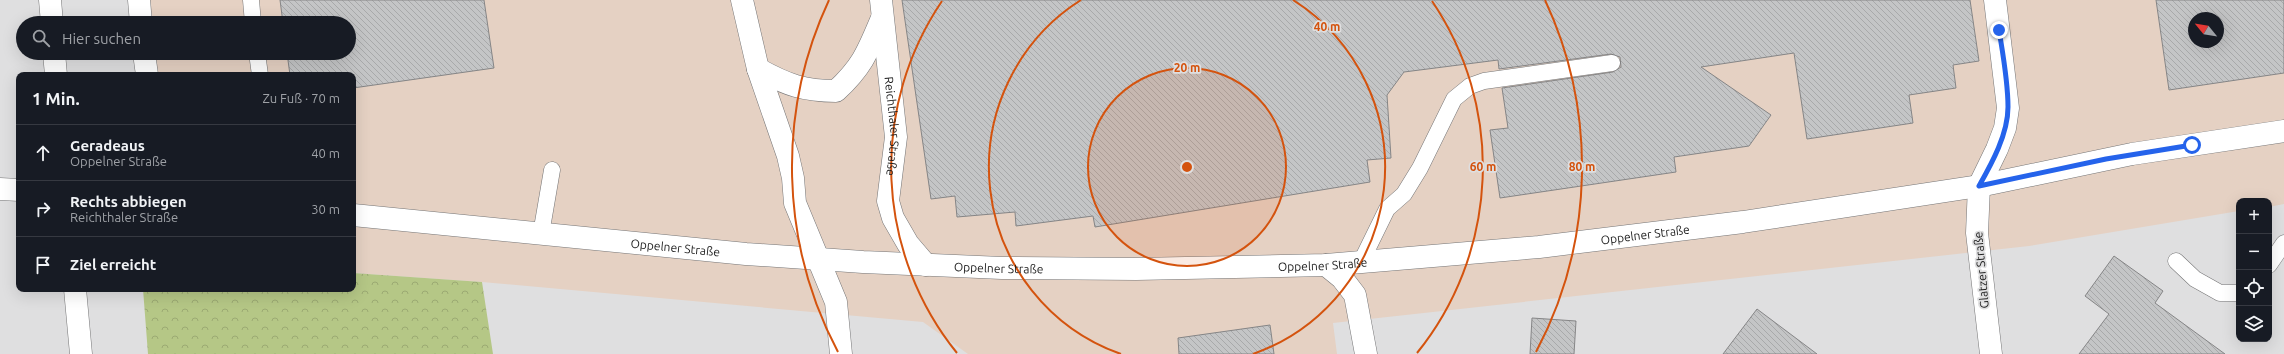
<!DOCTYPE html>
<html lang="de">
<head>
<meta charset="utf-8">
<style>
  body { margin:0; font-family:Ubuntu,sans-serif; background:#242831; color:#f1f3f6 }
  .controls { position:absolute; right:12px; bottom:12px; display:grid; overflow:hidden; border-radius:8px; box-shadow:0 4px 16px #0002 }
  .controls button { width:36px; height:36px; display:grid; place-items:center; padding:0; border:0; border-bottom:1px solid #363941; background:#171b24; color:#f1f3f6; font:20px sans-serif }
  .compass { position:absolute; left:2188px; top:12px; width:36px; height:36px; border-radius:50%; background:#171b24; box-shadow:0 4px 16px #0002; rotate:300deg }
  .stop { position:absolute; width:12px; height:12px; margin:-9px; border:3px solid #2563eb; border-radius:50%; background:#fff }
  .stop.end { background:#2563eb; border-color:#fff; box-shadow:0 1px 4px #0008 }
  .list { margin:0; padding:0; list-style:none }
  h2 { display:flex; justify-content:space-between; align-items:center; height:52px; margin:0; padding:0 16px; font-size:17px }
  h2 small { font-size:13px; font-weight:400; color:#9ea1a6 }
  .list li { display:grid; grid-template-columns:26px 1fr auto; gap:12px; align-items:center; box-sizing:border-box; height:56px; padding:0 16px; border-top:1px solid #363941 }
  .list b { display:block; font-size:15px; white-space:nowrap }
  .list p { margin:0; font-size:13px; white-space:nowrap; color:#9ea1a6 }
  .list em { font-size:13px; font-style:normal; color:#9ea1a6 }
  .icon { flex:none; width:22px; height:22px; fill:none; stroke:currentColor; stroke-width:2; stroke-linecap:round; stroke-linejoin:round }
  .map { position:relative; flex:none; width:2284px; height:354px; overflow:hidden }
  .search { position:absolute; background:#171b24; box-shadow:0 4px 16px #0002; left:16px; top:16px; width:340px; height:44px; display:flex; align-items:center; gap:10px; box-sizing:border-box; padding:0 14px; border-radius:22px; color:#9ea1a6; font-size:15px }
  .panel { position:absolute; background:#171b24; box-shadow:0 4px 16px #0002; left:16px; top:72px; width:340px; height:220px; border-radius:8px }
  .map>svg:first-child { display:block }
  .commercial { fill:#e5d1c3; fill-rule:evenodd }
  .forest { fill:url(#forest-crowns) }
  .building { fill:url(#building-back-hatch); stroke:#858586; fill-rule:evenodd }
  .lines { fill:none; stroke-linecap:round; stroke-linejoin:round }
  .service-casing { stroke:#757576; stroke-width:17 }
  .minor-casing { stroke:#757576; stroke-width:23 }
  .tertiary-casing { stroke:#757576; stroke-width:23 }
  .secondary-casing { stroke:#757576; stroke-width:23 }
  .service { stroke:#fff; stroke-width:16 }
  .minor { stroke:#fff; stroke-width:22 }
  .tertiary { stroke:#fff; stroke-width:22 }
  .secondary { stroke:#fff; stroke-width:22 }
  .route { stroke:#2563eb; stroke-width:5 }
  .ring { fill:none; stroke:#d4530e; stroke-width:2 }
  .labels { text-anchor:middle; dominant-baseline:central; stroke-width:3.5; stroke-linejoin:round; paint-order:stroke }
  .street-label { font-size:12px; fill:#1d1d1d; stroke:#dfdfe0 }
  .centre { fill:#d4530e; stroke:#dfdfe0; stroke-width:2 }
  .ring-label { font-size:12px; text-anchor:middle; font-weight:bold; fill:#d4530e; stroke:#dfdfe0; stroke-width:3.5; stroke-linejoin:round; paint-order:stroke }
</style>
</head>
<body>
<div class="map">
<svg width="2284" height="354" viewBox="0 0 2284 354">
  <defs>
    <pattern id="forest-crowns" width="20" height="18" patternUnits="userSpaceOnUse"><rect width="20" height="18" fill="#b5c786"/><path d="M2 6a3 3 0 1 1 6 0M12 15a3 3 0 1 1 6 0" fill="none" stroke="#9baa73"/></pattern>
    <pattern id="building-back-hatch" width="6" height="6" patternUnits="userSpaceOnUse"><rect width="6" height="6" fill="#c4c5c6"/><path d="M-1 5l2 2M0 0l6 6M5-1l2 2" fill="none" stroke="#a8a9aa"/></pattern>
  </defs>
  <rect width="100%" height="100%" fill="#dfdfe0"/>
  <path class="commercial" d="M148,0H2284V204L2269,207V201H2239V211L2029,246L1333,323L1337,354H968L923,322L482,282L353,273V75H157L155,53H349V23H151ZM2194,18H2218V42H2194Z"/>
  <path class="forest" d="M353,273L482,282L493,354H148L143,289H353Z"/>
  <path class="building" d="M280,0H484L494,68L353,88V75H290L287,53H349V23H283Z
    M902,0H1970L1979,61L1953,65L1956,88L1909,95L1913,123L1807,139L1794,53L1701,67L1771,115L1749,146L1674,157L1676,172L1500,198L1490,130L1508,128L1502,88L1613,72L1621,67L1620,57L1611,54L1499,69L1498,60L1404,72L1387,95L1391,158L1367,160L1370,182L1095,227L1093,216L1016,226L1015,212L957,217L955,196L931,199Z
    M2156,0H2284V73L2169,90ZM2194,18H2218V42H2194Z
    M2114,256L2163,291L2155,303L2225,354H2079L2109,314L2085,296Z
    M1757,309L1817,354H1723Z
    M1532,318L1576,321L1574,354H1530Z
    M1270,325L1274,354H1179L1178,338Z"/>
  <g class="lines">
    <defs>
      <path id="service" d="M251,0L253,23
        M257,53L260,75
        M541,234L552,170
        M2176,261L2195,279L2220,293H2239
        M1361,262L1387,209L1404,194L1420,168L1454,99L1470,86L1484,81L1612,63
        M2269,265L2284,243"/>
      <g id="minor">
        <path d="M139,0L141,23"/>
        <path d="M742,0L758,69L788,156L793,178L795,203L836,302L841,354"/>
        <path id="s1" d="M881,0L896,137L888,201L893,218L908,244L926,265"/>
        <path d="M144,53L147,75"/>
        <path d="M758,69C787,85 804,91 836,91C863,66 868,51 882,18"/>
        <path d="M1326,265L1342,278L1355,295L1366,354"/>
        <path d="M1991,354L1977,233L1979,186L1997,149L2005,128L2008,108L1995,0"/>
      </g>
      <g id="tertiary">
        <path id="s2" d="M353,215L746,254L863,262L1002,268L1136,269L1326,265L1539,247L1743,222L1979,186L2132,154L2284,131"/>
      </g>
      <path id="secondary" d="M50,0L52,23
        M54,53L56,75
        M0,189L19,190
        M75,289L81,354"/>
    </defs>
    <use href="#service" class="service-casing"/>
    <use href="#minor" class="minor-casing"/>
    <use href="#tertiary" class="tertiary-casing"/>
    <use href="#secondary" class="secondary-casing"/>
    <use href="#service" class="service"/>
    <use href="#minor" class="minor"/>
    <use href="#tertiary" class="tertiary"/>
    <use href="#secondary" class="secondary"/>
  </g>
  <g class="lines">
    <path class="route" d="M1999,30C2003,55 2008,81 2008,107C2008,134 1992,163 1979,186L2106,159L2192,145"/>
  </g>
  <circle cx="1187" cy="167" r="99" fill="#d4530e" fill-opacity=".12"/>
  <g class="ring">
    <circle cx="1187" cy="167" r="99"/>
    <path d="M1121 354A198 198 0 0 1 1081 0M1293 0A198 198 0 0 1 1253 354"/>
    <path d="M957 353A296 296 0 0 1 942 1M1432 1A296 296 0 0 1 1417 353"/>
    <path d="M838 352A395 395 0 0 1 829 0M1545 0A395 395 0 0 1 1536 352"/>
  </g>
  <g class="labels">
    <g class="street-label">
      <text stroke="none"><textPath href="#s1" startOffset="127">Reichthaler Straße</textPath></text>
      <text stroke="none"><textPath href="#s2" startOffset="1296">Oppelner Straße</textPath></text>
      <text stroke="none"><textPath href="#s2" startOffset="324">Oppelner Straße</textPath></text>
      <text stroke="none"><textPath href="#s2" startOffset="972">Oppelner Straße</textPath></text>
      <text stroke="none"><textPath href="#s2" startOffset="648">Oppelner Straße</textPath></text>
      <text transform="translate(1981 270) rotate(-95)">Glatzer Straße</text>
    </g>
  </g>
  <circle cx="1187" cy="167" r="6" class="centre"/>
  <g class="ring-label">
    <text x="1327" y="31">40 m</text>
    <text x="1187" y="72">20 m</text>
    <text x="1483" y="171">60 m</text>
    <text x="1582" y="171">80 m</text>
  </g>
</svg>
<div class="controls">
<button>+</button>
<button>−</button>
<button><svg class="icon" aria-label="locate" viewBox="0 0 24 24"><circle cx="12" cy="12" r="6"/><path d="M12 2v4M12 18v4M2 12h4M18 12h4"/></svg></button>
<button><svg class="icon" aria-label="layers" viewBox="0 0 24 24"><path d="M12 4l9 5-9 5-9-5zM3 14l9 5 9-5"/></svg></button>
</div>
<svg class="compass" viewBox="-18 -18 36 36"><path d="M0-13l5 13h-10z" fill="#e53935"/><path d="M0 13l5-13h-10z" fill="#9ea1a6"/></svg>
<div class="stop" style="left:2192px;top:145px"></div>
<div class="stop end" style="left:1999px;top:30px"></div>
<div class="search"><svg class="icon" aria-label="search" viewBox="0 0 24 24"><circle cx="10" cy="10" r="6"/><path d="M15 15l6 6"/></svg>Hier suchen</div>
<section class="panel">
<h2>1 Min.<small>Zu Fuß · 70 m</small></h2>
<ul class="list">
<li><svg class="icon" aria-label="ahead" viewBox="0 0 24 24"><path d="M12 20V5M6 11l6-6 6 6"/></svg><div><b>Geradeaus</b><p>Oppelner Straße</p></div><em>40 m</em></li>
<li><svg class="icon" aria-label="right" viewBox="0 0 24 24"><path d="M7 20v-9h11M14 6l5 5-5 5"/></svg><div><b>Rechts abbiegen</b><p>Reichthaler Straße</p></div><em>30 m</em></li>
<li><svg class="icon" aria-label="arrive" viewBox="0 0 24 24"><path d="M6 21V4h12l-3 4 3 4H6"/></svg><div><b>Ziel erreicht</b></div></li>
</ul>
</section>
</div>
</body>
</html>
